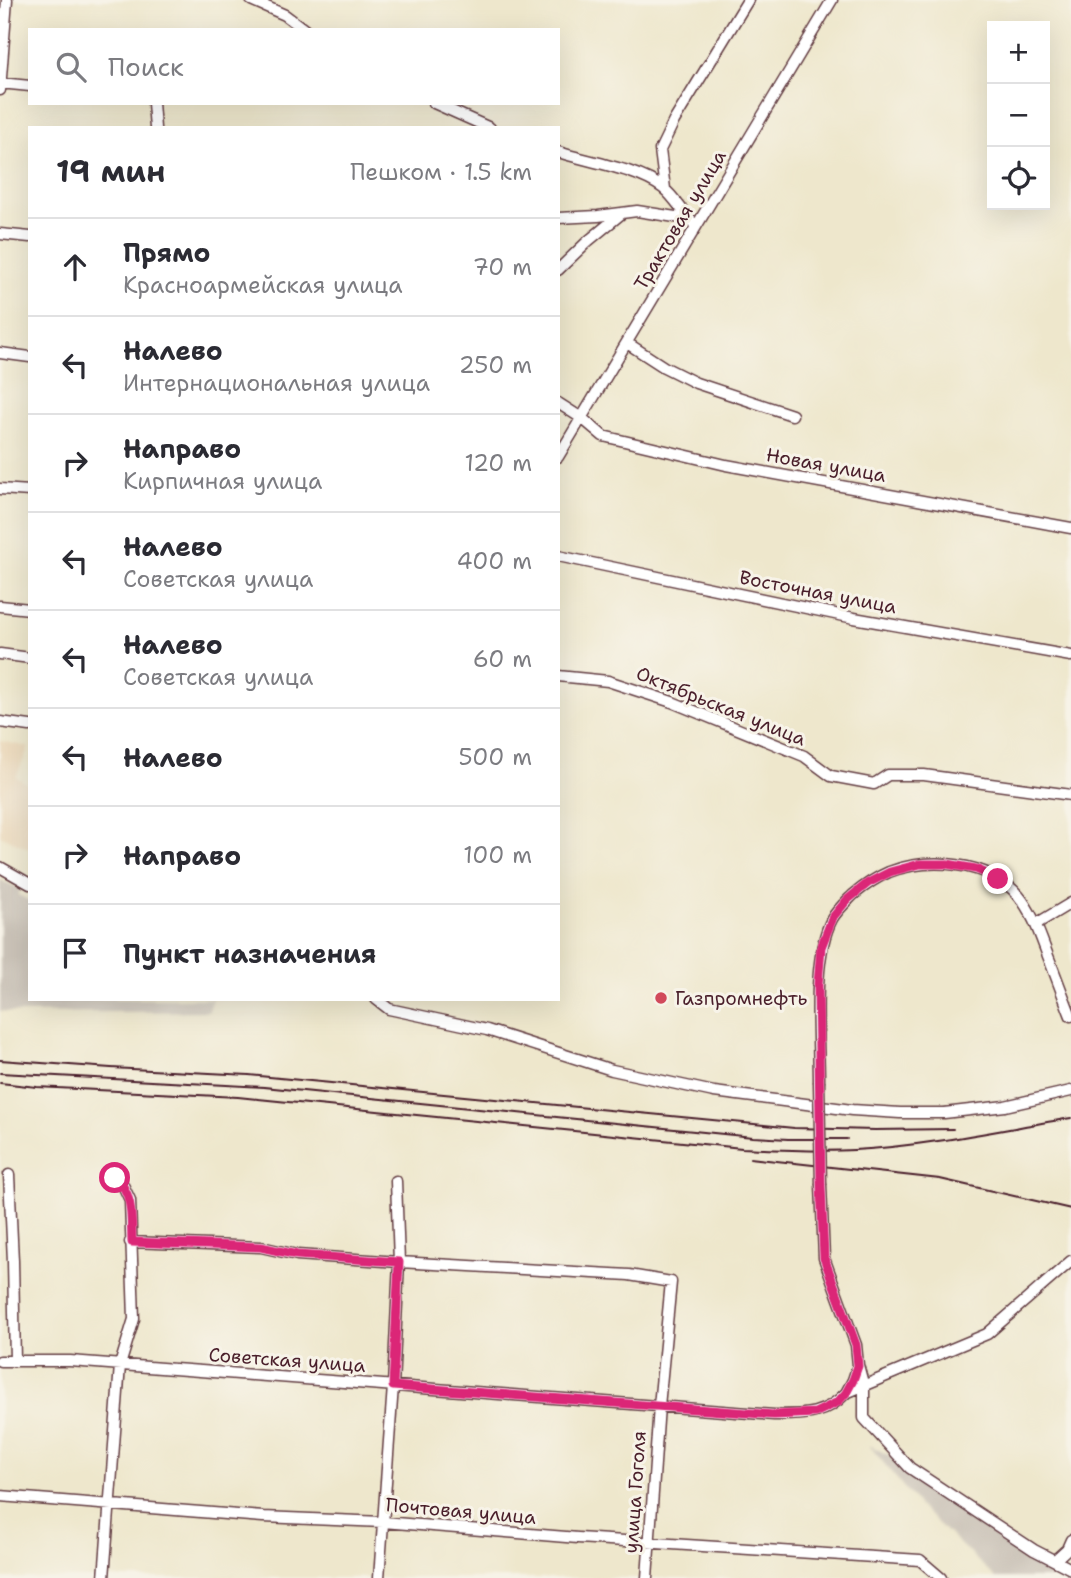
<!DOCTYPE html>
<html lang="ru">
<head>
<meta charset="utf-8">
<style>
  body { margin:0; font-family:"Shantell Sans",sans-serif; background:#f2f2f3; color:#2b2b33 }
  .controls { position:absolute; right:21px; top:21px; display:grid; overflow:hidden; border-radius:0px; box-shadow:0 7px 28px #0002 }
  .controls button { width:63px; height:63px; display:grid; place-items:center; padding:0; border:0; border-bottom:2px solid #e1e1e2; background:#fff; color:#2b2b33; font:35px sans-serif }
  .stop { position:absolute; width:21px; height:21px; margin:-16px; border:5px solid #db2777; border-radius:50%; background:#fff }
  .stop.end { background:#db2777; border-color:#fff; box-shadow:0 2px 7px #0008 }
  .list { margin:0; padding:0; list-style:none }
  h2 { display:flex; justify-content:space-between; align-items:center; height:91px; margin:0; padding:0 28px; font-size:30px }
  h2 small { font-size:23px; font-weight:400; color:#7c7c81 }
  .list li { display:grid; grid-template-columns:46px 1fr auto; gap:21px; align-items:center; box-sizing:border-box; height:98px; padding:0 28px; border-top:2px solid #e1e1e2 }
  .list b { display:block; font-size:26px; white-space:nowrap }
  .list p { margin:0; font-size:23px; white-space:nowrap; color:#7c7c81 }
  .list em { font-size:23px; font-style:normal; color:#7c7c81 }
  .icon { flex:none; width:38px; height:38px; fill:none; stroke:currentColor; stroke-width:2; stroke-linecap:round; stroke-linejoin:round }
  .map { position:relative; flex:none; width:1071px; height:1578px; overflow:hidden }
  .search { position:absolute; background:#fff; box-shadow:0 7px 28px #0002; left:28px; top:28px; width:532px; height:77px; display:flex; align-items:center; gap:18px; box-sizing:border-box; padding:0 24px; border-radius:0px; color:#7c7c81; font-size:26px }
  .panel { position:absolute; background:#fff; box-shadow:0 7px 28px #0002; left:28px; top:126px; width:532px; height:875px; border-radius:0px }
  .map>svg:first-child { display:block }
  .built { fill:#ebd8ba }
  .industrial { fill:#cbc3b8 }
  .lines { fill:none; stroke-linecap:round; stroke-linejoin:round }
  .minor-casing { stroke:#633d43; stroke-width:13 }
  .minor { stroke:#fff; stroke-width:10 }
  .rail { stroke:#4a1f2b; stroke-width:2 }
  .minor-bridge-casing { stroke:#633d43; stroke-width:13; stroke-linecap:butt }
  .minor-bridge { stroke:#fff; stroke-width:10 }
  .route { stroke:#db2777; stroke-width:9 }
  .poi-dot { fill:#d1495b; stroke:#f7f3e8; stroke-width:2.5 }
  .labels { text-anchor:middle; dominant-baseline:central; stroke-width:6; stroke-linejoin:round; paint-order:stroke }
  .street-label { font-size:19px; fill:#4a1f2b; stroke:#f7f3e8 }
  .poi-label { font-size:19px; fill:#4a1f2b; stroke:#f7f3e8; text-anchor:start }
</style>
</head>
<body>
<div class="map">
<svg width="1071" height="1578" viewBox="0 0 1071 1578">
  <rect width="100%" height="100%" fill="#f7f3e8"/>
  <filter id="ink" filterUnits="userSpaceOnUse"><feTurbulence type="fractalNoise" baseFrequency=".0143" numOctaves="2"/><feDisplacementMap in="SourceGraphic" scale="14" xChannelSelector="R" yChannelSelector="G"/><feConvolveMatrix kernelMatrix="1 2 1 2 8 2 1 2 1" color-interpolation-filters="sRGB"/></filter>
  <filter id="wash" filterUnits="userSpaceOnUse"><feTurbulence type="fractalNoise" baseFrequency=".00686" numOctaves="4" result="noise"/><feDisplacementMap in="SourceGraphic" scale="28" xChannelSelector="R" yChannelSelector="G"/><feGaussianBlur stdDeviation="1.57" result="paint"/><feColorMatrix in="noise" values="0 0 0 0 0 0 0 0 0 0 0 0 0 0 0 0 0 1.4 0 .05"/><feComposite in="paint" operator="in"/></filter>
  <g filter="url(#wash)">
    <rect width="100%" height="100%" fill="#eee7cc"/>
    <path class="built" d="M0,741L29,747L16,777L30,786V849L0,835Z"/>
    <path class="industrial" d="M0,880L21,889L18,895L30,901V999H212L209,1011L22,1013L0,1011Z
      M869,1445L890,1456L1033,1555L1071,1575V1578H996L919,1506Z"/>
  </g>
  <g filter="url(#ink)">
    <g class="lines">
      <defs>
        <path id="minor" d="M251,0L285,15L305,30
          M0,83L30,86
          M0,90L7,0
          M153,103L155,128
          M434,103L490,128
          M558,152C590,162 638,169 663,188C675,197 684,215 696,226
          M665,189L660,150L674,121L748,0
          M558,218L598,216L637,211L688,219
          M0,234L30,237
          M558,270L587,242L621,214
          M627,343L664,367L696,383L792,415
          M0,353L30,357
          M558,403L583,419L603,436L726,465L1071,528
          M558,457L832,0
          M0,489L30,491
          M558,556L854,618L1071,656
          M0,606L30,609
          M0,654L30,658
          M558,676L608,681L672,702L804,756L831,776L874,784L888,775H924L1071,795
          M0,722L30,726
          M0,867L30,884
          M1036,924L1071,903
          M376,999L389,1009L487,1030L612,1070L714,1092L852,1110L900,1113H944L1005,1106L1071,1091
          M819,1081C819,1036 811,958 832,919C837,910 846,902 853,895C864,886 875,878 889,872C929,857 988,861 1018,895C1033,913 1040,935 1048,956C1056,976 1063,996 1071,1016
          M9,1175L13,1261L15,1361
          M821,1185L824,1258L856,1345L858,1365L853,1380L846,1393
          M130,1242L261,1247L297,1255L399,1262L629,1275L671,1282L659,1406L647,1578
          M0,1361H70L774,1415C804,1415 824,1416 846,1393L987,1334L1071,1261
          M858,1365L864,1387V1418L910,1468L1034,1550L1071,1569
          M0,1496L263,1517L383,1522L578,1538L920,1560L941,1578
          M1055,1560L1067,1549L1071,1540
          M104,1578L120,1365L134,1319L130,1200L122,1183L115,1178
          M379,1578L393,1386L399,1262L396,1181"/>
      </defs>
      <use href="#minor" class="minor-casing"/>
      <use href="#minor" class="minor"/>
      <path class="rail" d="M0,1060L111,1068L249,1075L794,1128L875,1130L953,1129
        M0,1073L264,1087L753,1137L788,1139H847
        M0,1083L37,1087L238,1097L742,1148C779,1150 816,1152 854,1150C927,1146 999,1130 1071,1118
        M750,1158L940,1179L1071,1209"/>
      <defs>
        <path id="minor-bridge" d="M819,1081L821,1185"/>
      </defs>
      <use href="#minor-bridge" class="minor-bridge-casing"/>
      <use href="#minor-bridge" class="minor-bridge"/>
    </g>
  </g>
  <g class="lines" filter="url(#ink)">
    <path class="route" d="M115,1178C134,1192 131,1220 132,1242L261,1247L297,1255L399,1262L393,1386L774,1415L815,1413L838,1402L846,1393L853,1380L858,1366L856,1345L824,1258L821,1185L818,985L821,947L833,917L847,900L868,883L890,872L920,864H947L976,869L998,879"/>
  </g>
  <circle class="poi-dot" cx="661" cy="998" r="7"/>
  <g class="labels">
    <g class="street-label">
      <text transform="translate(680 220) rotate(-59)">Трактовая улица</text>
      <text transform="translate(826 465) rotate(10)">Новая улица</text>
      <text transform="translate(818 592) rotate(11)">Восточная улица</text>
      <text transform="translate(721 706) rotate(22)">Октябрьская улица</text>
      <text transform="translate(287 1360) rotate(4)">Советская улица</text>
      <text transform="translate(635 1492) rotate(-86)">улица Гоголя</text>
      <text transform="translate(461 1511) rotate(5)">Почтовая улица</text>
    </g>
    <g class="poi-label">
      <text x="675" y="998">Газпромнефть</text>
    </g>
  </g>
</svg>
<div class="controls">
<button>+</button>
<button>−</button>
<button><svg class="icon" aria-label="locate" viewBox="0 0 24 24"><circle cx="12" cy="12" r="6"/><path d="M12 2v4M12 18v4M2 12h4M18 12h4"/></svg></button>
</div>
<div class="stop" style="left:115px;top:1178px"></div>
<div class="stop end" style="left:998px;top:879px"></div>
<div class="search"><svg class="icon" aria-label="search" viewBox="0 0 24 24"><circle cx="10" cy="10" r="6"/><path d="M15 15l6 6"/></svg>Поиск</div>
<section class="panel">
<h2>19 мин<small>Пешком · 1.5 km</small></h2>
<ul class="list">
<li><svg class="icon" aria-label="ahead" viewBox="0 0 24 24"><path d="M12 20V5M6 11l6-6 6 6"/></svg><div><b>Прямо</b><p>Красноармейская улица</p></div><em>70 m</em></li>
<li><svg class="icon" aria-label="left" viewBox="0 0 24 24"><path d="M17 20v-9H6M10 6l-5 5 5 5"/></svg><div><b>Налево</b><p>Интернациональная улица</p></div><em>250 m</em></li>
<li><svg class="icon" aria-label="right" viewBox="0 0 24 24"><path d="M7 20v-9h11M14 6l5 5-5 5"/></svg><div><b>Направо</b><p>Кирпичная улица</p></div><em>120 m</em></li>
<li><svg class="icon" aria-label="left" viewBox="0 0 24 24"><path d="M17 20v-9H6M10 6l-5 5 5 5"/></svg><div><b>Налево</b><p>Советская улица</p></div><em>400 m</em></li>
<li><svg class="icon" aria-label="left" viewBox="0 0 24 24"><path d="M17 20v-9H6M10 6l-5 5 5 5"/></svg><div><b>Налево</b><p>Советская улица</p></div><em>60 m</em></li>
<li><svg class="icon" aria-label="left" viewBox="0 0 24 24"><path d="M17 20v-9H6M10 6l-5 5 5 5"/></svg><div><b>Налево</b></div><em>500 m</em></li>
<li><svg class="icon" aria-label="right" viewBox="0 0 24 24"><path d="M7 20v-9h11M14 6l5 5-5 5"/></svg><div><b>Направо</b></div><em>100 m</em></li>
<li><svg class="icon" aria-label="arrive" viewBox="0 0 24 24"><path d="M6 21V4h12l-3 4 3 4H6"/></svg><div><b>Пункт назначения</b></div></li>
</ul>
</section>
</div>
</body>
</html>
